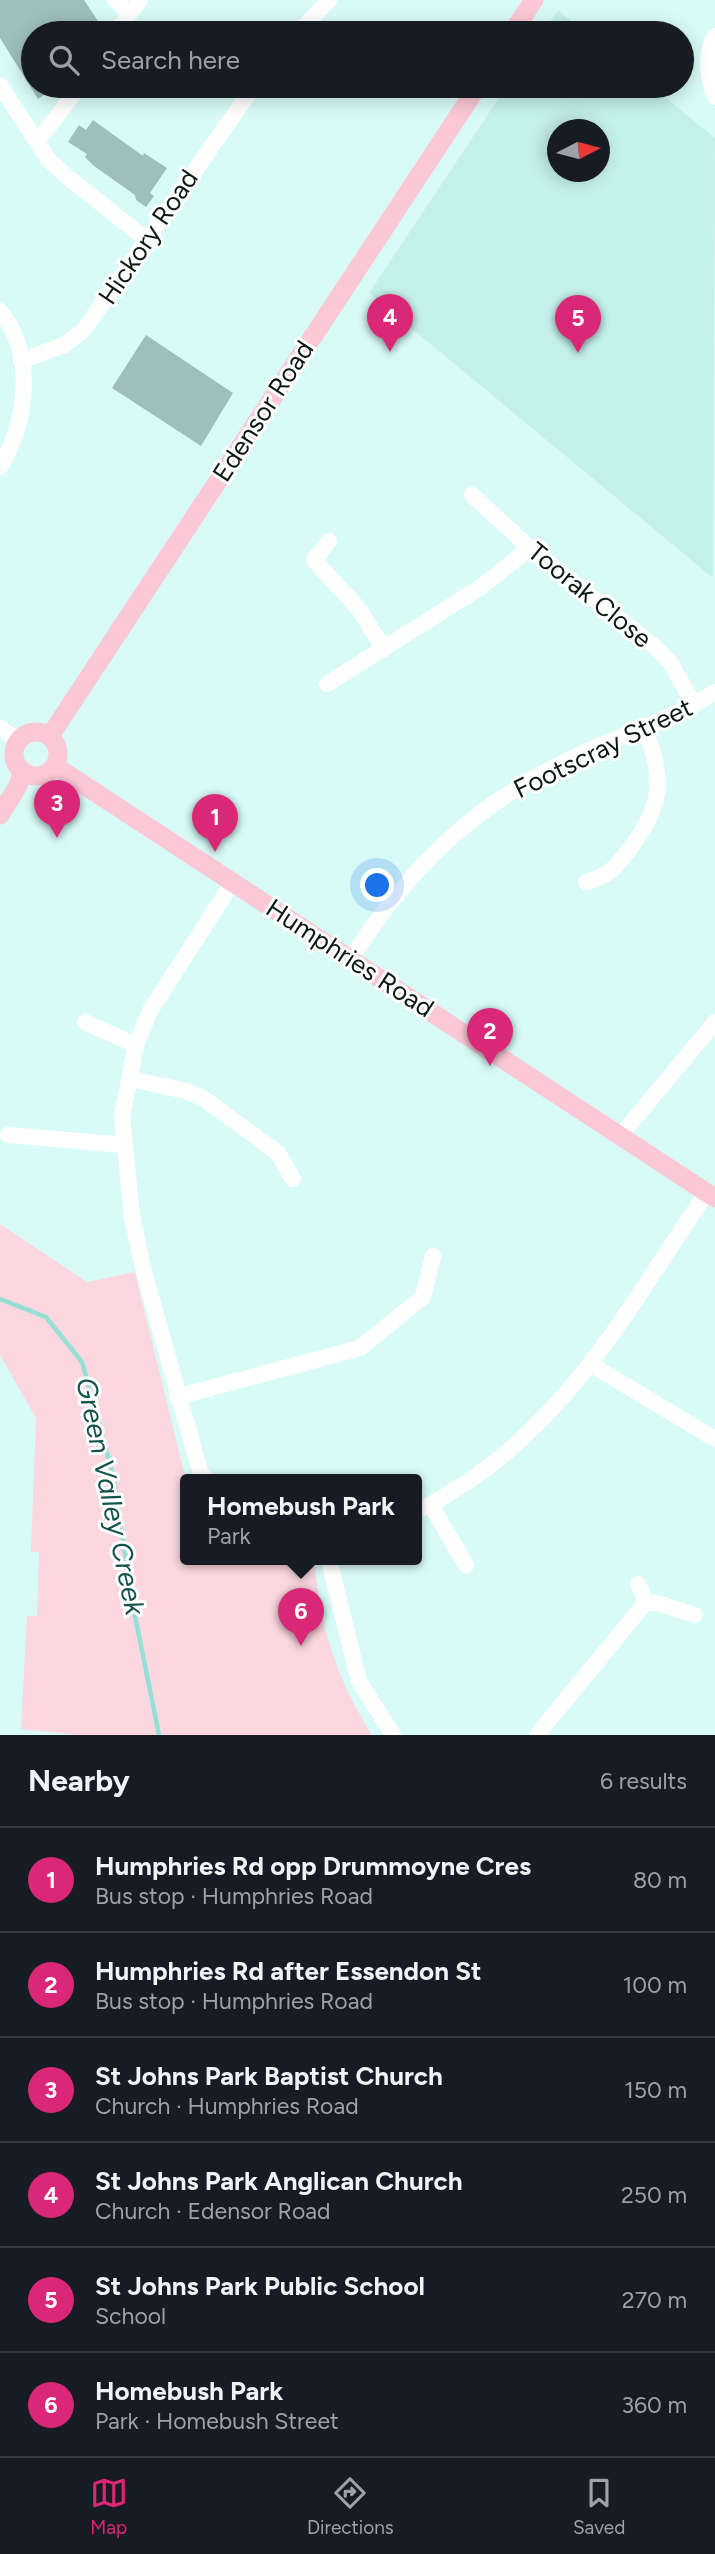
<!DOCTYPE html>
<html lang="en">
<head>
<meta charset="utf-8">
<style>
  body { margin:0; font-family:Figtree,sans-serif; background:#20242c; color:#f1f3f6 }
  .compass { position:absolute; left:547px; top:119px; width:63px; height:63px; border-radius:50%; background:#171b24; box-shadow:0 4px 18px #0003; rotate:84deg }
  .you { position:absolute; left:378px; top:886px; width:24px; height:24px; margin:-18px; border:5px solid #fff; border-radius:50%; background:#1a73e8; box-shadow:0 0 0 10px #1a73e833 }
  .badge { display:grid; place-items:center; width:46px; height:46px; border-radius:50%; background:#db2777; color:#fff; font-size:23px; font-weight:700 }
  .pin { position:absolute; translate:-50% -58px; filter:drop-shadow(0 2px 4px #0008) }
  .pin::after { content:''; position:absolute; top:37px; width:24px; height:21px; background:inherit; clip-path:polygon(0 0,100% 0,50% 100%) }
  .popup { position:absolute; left:180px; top:1474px; width:242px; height:91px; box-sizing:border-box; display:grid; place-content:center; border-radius:7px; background:#171b24; filter:drop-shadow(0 2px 5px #0005); font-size:23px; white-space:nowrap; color:#9ea1a6 }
  .popup b { font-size:26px; color:#f1f3f6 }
  .popup::after { content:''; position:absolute; left:50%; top:100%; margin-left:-14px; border:14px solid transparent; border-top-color:#171b24 }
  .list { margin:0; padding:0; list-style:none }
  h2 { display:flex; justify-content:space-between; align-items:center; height:91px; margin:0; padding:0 28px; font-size:30px }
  h2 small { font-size:23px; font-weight:400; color:#9ea1a6 }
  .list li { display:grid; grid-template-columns:46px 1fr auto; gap:21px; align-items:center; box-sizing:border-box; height:105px; padding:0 28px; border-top:2px solid #363941 }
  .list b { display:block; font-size:26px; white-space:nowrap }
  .list p { margin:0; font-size:23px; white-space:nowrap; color:#9ea1a6 }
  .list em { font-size:23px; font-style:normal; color:#9ea1a6 }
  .icon { flex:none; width:38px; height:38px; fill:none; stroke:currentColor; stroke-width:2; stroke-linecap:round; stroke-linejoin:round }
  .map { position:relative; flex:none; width:715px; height:1735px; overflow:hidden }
  .search { position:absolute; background:#171b24; box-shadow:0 4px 18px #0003; left:21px; right:21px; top:21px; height:77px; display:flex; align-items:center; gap:18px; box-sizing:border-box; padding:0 24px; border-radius:38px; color:#9ea1a6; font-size:26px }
  .sheet { height:721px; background:#171b24 }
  nav { display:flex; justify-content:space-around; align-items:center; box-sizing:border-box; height:98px; border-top:2px solid #363941; background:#171b24; font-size:19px; color:#9ea1a6 }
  nav a { display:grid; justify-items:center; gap:4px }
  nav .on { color:#db2777 }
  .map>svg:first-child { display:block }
  .built { fill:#c5f1ec; fill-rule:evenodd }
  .green { fill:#fbd7df }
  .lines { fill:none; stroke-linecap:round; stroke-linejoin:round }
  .stream { stroke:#95dfd6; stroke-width:4.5 }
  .building { fill:#9ebfba }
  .minor { stroke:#fff; stroke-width:16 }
  .major { stroke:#fbc8d5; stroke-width:19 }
  .labels { text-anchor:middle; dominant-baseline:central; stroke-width:6; stroke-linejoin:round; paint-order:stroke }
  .street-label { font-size:26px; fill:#0b1816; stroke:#fff }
  .water-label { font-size:28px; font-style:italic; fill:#13534e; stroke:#fff }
</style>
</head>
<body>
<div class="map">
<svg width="715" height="1735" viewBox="0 0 715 1735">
  <rect width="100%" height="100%" fill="#d9fbf7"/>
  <path class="built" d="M558,10L586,33H542Z
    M507,86H651L715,138L713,578L369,293ZM558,130H600V172H558Z"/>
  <path class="green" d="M0,1224L87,1282L135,1272L186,1480V1560H295L315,1566C321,1631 337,1679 372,1735H76L21,1729L27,1616H37L39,1552H31L36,1418L0,1355Z"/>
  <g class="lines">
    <path class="stream" d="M0,1299L46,1317L82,1362L113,1475L133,1606L159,1735"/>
  </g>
  <path class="building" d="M0,0H84L100,24L87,33H33V86H57L38,99L0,38Z
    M93,120L143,156L144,153L167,168L150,193L154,196L146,207L136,200L135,195L94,166L85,157L87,154L68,142L79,125L86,130Z
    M146,335L233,393L201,446L112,388Z"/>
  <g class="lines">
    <path class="minor" d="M115,0L129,13
      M115,33L140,0
      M298,33L329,0
      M715,36C703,55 708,78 715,97
      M0,85L48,159L65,175L146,239
      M37,142L80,86
      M0,311C36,355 27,422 0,467
      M21,361L64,345L83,331L254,86
      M472,495L530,548L654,646L670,662L694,705
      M329,541L314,560L359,609L384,649
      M327,684L481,587L530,548
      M0,728L18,740
      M586,882C609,877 618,865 631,847C665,802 663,777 644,726
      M351,958C413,863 476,803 579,755C624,734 673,719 715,692
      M85,1022L136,1045
      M131,1079L186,1091L203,1098L278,1153L293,1179
      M8,1135L125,1145
      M621,1135L715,1022
      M592,1365L715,1439
      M177,1397L360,1348L423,1297L433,1256
      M207,1480L200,1471L144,1272L132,1217L122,1116L136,1045L150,1011L233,882
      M431,1505L466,1565
      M416,1511C435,1504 451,1492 467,1482C575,1411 636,1296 707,1192
      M329,1560L359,1681L393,1735
      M638,1584L646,1602
      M537,1735L646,1602L661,1604L695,1615"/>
    <path class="major" d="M512,33L534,0
      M14 754a22 22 0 1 1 44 0a22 22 0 1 1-44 0Z
      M50,736L478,86
      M55,766L715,1198
      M0,815L18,786L22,772"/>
  </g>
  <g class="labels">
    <g class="street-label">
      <text transform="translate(148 237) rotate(-56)">Hickory Road</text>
      <text transform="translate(263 411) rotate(-57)">Edensor Road</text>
      <text transform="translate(590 595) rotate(39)">Toorak Close</text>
      <text transform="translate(603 748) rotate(-26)">Footscray Street</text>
      <text transform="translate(350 958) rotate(33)">Humphries Road</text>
    </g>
    <g class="water-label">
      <text transform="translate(111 1496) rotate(78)">Green Valley Creek</text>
    </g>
  </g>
</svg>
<svg class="compass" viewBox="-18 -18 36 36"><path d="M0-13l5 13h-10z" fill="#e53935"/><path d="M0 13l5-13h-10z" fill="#9ea1a6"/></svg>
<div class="you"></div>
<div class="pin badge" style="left:215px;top:852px">1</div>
<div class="pin badge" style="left:490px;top:1066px">2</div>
<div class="pin badge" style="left:57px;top:838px">3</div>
<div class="pin badge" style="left:390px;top:352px">4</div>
<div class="pin badge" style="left:578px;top:353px">5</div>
<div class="pin badge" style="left:301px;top:1646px">6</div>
<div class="popup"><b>Homebush Park</b>Park</div>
<div class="search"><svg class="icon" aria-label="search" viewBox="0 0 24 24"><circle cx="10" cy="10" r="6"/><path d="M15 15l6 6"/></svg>Search here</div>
</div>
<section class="sheet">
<h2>Nearby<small>6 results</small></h2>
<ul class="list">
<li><span class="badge">1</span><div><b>Humphries Rd opp Drummoyne Cres</b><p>Bus stop · Humphries Road</p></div><em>80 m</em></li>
<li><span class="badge">2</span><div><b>Humphries Rd after Essendon St</b><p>Bus stop · Humphries Road</p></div><em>100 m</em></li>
<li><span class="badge">3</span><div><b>St Johns Park Baptist Church</b><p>Church · Humphries Road</p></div><em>150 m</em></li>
<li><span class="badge">4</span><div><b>St Johns Park Anglican Church</b><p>Church · Edensor Road</p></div><em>250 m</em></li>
<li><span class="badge">5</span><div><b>St Johns Park Public School</b><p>School</p></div><em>270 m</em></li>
<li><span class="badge">6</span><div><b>Homebush Park</b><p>Park · Homebush Street</p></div><em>360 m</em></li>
</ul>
</section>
<nav>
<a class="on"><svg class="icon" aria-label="map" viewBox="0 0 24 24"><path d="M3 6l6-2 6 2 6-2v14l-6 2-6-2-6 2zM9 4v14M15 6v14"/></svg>Map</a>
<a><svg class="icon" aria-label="directions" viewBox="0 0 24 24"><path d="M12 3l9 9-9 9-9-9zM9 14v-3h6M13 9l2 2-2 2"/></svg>Directions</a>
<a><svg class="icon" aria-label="saved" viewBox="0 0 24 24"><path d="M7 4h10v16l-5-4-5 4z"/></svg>Saved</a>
</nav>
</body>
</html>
